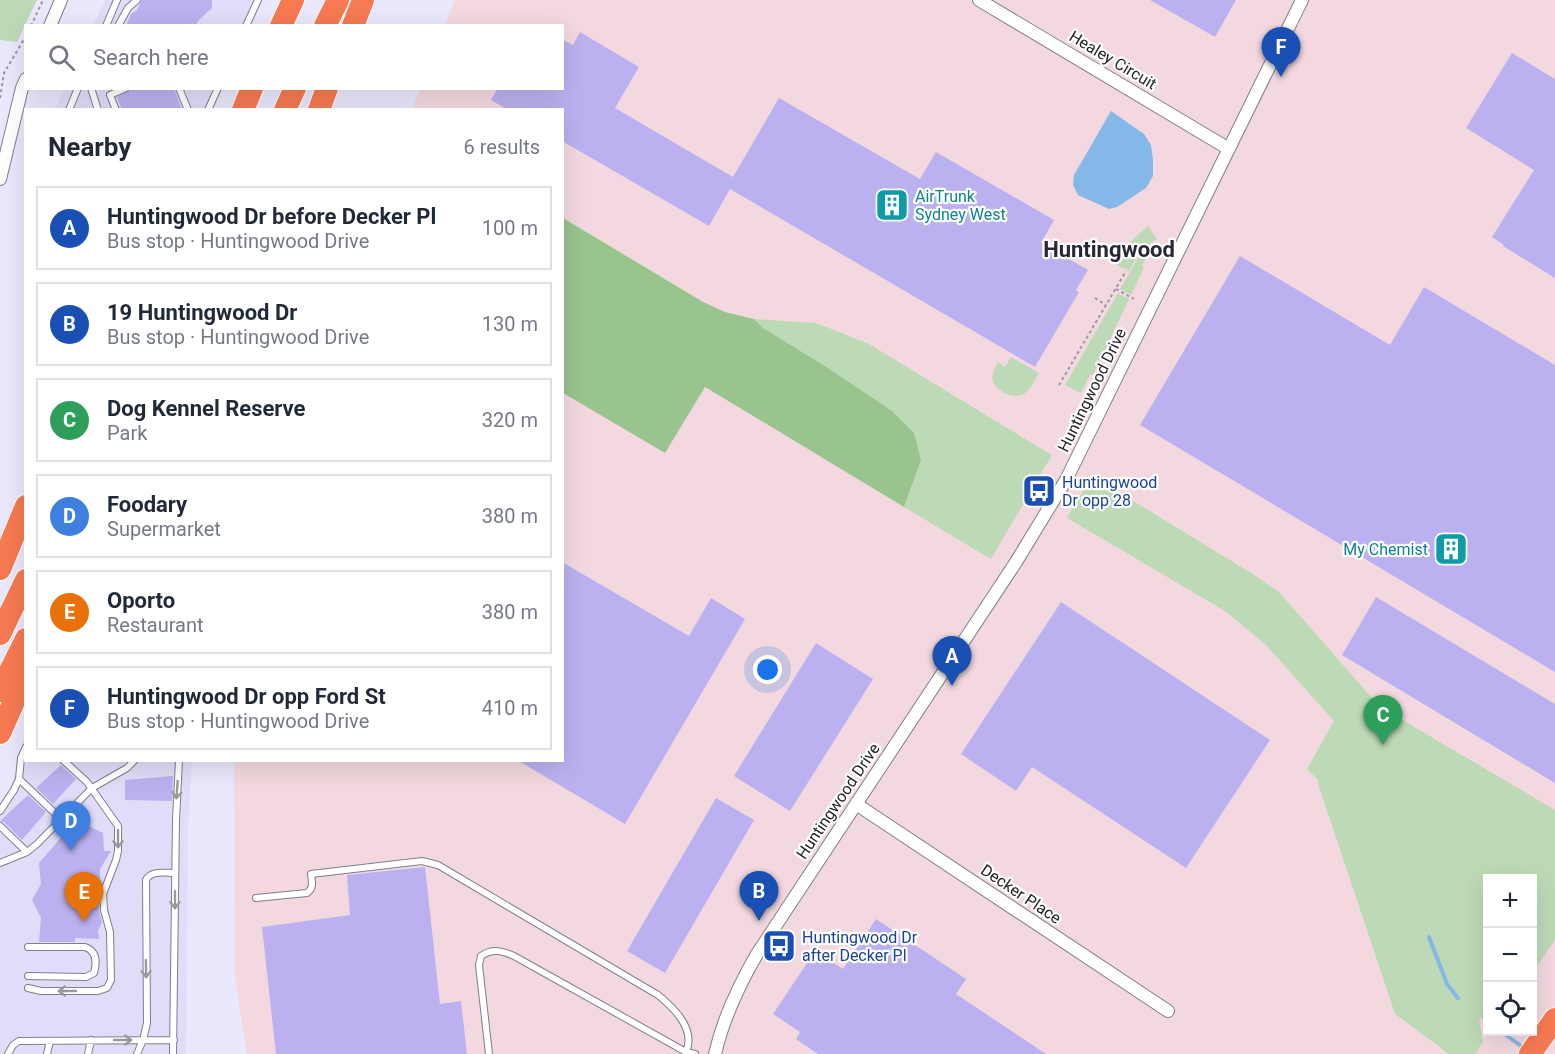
<!DOCTYPE html>
<html lang="en">
<head>
<meta charset="utf-8">
<style>
  body { margin:0; font-family:Roboto,sans-serif; background:#f6f6f7; color:#1f2937 }
  .controls { position:absolute; right:18px; bottom:18px; display:grid; overflow:hidden; border-radius:0px; box-shadow:0 6px 24px #0002 }
  .controls button { width:54px; height:54px; display:grid; place-items:center; padding:0; border:0; border-bottom:2px solid #e0e1e3; background:#fff; color:#1f2937; font:30px sans-serif }
  .you { position:absolute; left:768px; top:670px; width:21px; height:21px; margin:-15px; border:4px solid #fff; border-radius:50%; background:#1a73e8; box-shadow:0 0 0 9px #1a73e833 }
  .badge { display:grid; place-items:center; width:39px; height:39px; border-radius:50%; background:#2752c0; color:#fff; font-size:20px; font-weight:700 }
  .pin { position:absolute; translate:-50% -50px; filter:drop-shadow(0 2px 3px #0008) }
  .pin::after { content:''; position:absolute; top:32px; width:21px; height:18px; background:inherit; clip-path:polygon(0 0,100% 0,50% 100%) }
  .list { margin:0; padding:0; list-style:none }
  h2 { display:flex; justify-content:space-between; align-items:center; height:78px; margin:0; padding:0 24px; font-size:26px }
  h2 small { font-size:20px; font-weight:400; color:#747a83 }
  .list li { display:grid; grid-template-columns:39px 1fr auto; gap:18px; align-items:center; box-sizing:border-box; height:84px; margin:0 12px 12px; padding:0 12px; border:2px solid #e0e1e3; border-radius:0px }
  .list b { display:block; font-size:22px; white-space:nowrap }
  .list p { margin:0; font-size:20px; white-space:nowrap; color:#747a83 }
  .list em { font-size:20px; font-style:normal; color:#747a83 }
  .icon { flex:none; width:33px; height:33px; fill:none; stroke:currentColor; stroke-width:2; stroke-linecap:round; stroke-linejoin:round }
  .map { position:relative; flex:none; width:1555px; height:1054px; overflow:hidden }
  .search { position:absolute; background:#fff; box-shadow:0 6px 24px #0002; left:24px; top:24px; width:540px; height:66px; display:flex; align-items:center; gap:15px; box-sizing:border-box; padding:0 21px; border-radius:0px; color:#747a83; font-size:22px }
  .panel { position:absolute; background:#fff; box-shadow:0 6px 24px #0002; left:24px; top:108px; width:540px; height:654px; border-radius:0px }
  .map>svg:first-child { display:block }
  .built { fill:#e1ddf9 }
  .industrial { fill:#f3d9df; fill-rule:evenodd }
  .green { fill:#bddab6 }
  .forest { fill:#99c48e }
  .water { fill:#84b8e8 }
  .lines { fill:none; stroke-linecap:round; stroke-linejoin:round }
  .stream { stroke:#84b8e8; stroke-width:4 }
  .building { fill:#bbb1f0 }
  .lane-casing { stroke:#7f7d90; stroke-width:8 }
  .street-casing { stroke:#7f7d90; stroke-width:14 }
  .highway-casing { stroke:#fff; stroke-width:24 }
  .path { stroke:#9896a5; stroke-width:2; stroke-dasharray:3 3; stroke-linecap:butt }
  .lane { stroke:#fff; stroke-width:6 }
  .street { stroke:#fff; stroke-width:12 }
  .highway { stroke:#f77a52; stroke-width:22 }
  .oneway { stroke:#9a9a9d }
  .labels { text-anchor:middle; dominant-baseline:central; stroke-width:4.5; stroke-linejoin:round; paint-order:stroke }
  .street-label { font-size:16px; fill:#1f1e25; stroke:#fff }
  .culture-label { font-size:16px; fill:#0d838f; stroke:#fff; text-anchor:start }
  .transit-label { font-size:16px; fill:#164399; stroke:#fff; text-anchor:start }
  .district-label { font-size:22px; font-weight:bold; fill:#292736; stroke:#fff }
</style>
</head>
<body>
<div class="map">
<svg width="1555" height="1054" viewBox="0 0 1555 1054">
  <rect width="100%" height="100%" fill="#eae8fc"/>
  <path class="built" d="M105,0H253L242,25L93,26Z
    M64,89H213L204,109L55,110Z
    M25,738L26,760L192,761L188,831L186,1054H0V803L9,790L14,779L17,756Z"/>
  <path class="industrial" d="M455,0H1555V1054H247L235,978L234,761L562,760V110L412,109L420,89L562,88V26L445,25ZM1488,878H1532V1032H1488Z"/>
  <path class="green" d="M0,0H37L17,42L0,40Z
    M1148,226L1157,239L1143,247L1129,271L1115,264C1124,249 1134,237 1148,226Z
    M1154,243L1142,266L1144,268L1131,295L1120,289L1144,248Z
    M1118,293L1129,299L1093,375H1090L1081,393L1065,385Z
    M754,319L816,323L869,344L1052,455L991,559L904,507L921,460L763,328Z
    M1011,357L1039,373C1035,380 1031,389 1025,393C1016,400 996,392 993,381C991,374 995,368 998,362L1005,367Z
    M1092,476L1253,574L1279,592L1379,706L1555,810V940L1533,972L1532,878H1488L1487,1009L1479,1020L1483,1042L1475,1054H1449L1395,1014L1318,784L1319,781L1307,769L1334,721L1265,644L1225,611L1067,518Z"/>
  <path class="forest" d="M563,218L703,302L725,312L754,319L763,328L823,365L892,411L914,433L921,460L904,507L705,387L665,453L563,393Z"/>
  <path class="water" d="M1111,111L1144,134L1151,145L1153,160V176L1146,188L1117,207L1109,209L1078,195L1073,185L1074,175Z"/>
  <g class="lines">
    <path class="stream" d="M1429,937L1447,984L1458,998
      M1484,1017L1488,1020
      M1502,1032L1521,1046"/>
  </g>
  <path class="building" d="M142,0H212V8L198,21L196,26H126L131,14L137,10Z
    M1150,0H1236L1215,37Z
    M580,32L639,67L615,108L733,177L779,98L920,179L936,152L1054,220L1041,243L1088,270L1076,290L1079,292L1035,367L730,189L709,226L562,141V110H508L491,100L498,88H562V39L573,45Z
    M1512,53L1555,79V278L1503,246L1504,245L1492,237L1534,170L1466,128Z
    M135,88H174L182,110H122L117,97Z
    M1240,256L1390,345L1424,287L1555,365V672L1140,425Z
    M562,562L689,636L711,598L745,619L625,824L517,760H562Z
    M1376,597L1555,704V783L1342,655Z
    M1061,602L1270,740L1186,868L1032,767L1016,791L961,754Z
    M816,643L873,679L790,811L734,776Z
    M61,765L76,779L53,804L36,788Z
    M173,776L172,801L125,800V780Z
    M28,795L46,812L22,840L4,822L0,821Z
    M716,798L754,820L665,973L627,951Z
    M87,825L103,833L104,851H111L100,869V879L102,882L98,894L99,911L102,922L98,931L99,939L75,938V942H39L41,918L32,900L41,884L39,863L65,833L72,840Z
    M425,867L440,1004L461,1001L467,1054H276L262,927L350,915L347,875Z
    M876,919L966,979L956,994L1046,1054H818L796,1039L800,1032L773,1014L815,951L843,969Z"/>
  <g class="lines">
    <defs>
      <path id="lane" d="M106,26L117,0
        M118,26L128,8L137,0
        M246,26L258,0
        M91,88L98,110
        M179,88L188,110
        M69,110L78,88
        M116,110L110,95L126,88
        M208,110L218,88
        M19,779L61,819
        M0,811L14,790L19,779L21,758L26,747
        M0,826L27,852
        M0,863L27,852L37,844L92,788L127,768L135,760
        M256,898L307,893C314,888 312,882 311,874L422,861L438,865L658,995C674,1008 696,1029 686,1052
        M28,976L86,977L94,973C97,962 97,951 85,947H28
        M28,988L41,991H98L107,988L111,980L110,932L104,910L103,894L116,860L118,851V826L87,782L63,760
        M8,1054L13,1045L19,1041L174,1040
        M47,1054L50,1041
        M88,1054L91,1040
        M137,1054L143,1040L147,1023L146,880C151,870 165,873 175,873
        M173,1054L176,820L179,760
        M489,1054L479,965L481,956C493,948 502,951 514,956L686,1052L695,1054"/>
      <path id="street" d="M979,0L1229,149
        M50,26L61,0
        M0,179L22,88L26,79
        M856,804L1168,1011
        M715,1054C723,1019 739,985 757,954L1016,562L1066,480L1302,0"/>
      <path id="highway" d="M281,26L293,0
        M325,26L338,0
        M353,26L363,0
        M243,110L252,88
        M285,110L295,88
        M319,110L327,88
        M0,569L26,506
        M0,634L26,580
        M0,691L26,639
        M0,733L26,674
        M1530,1054L1555,1019"/>
    </defs>
    <use href="#lane" class="lane-casing"/>
    <use href="#street" class="street-casing"/>
    <use href="#highway" class="highway-casing"/>
    <path class="path" d="M31,26L43,0
      M0,98L4,73L26,36
      M1116,289L1134,299
      M1095,298L1106,305
      M1059,385L1126,271"/>
    <use href="#lane" class="lane"/>
    <use href="#street" class="street"/>
    <use href="#highway" class="highway"/>
  </g>
  <defs><path id="oneway-shaft" d="M-6 0H5M1.5-3L5.5 0L1.5 3" fill="none" stroke-width="1.6" stroke-linecap="round" stroke-linejoin="round" transform="scale(1.5)"/></defs>
  <g class="oneway">
    <use href="#oneway-shaft" transform="translate(177 790) rotate(94)"/>
    <use href="#oneway-shaft" transform="translate(118 839) rotate(90)"/>
    <use href="#oneway-shaft" transform="translate(175 900) rotate(90)"/>
    <use href="#oneway-shaft" transform="translate(146 969) rotate(89)"/>
    <use href="#oneway-shaft" transform="translate(67 991) rotate(-180)"/>
    <use href="#oneway-shaft" transform="translate(123 1040)"/>
  </g>
  <defs>
    <symbol id="building-square" viewBox="-11 -11 22 22"><rect x="-9" y="-9" width="18" height="18" rx="4" fill="#0f9aa8" stroke="#fff"/><path d="M-4-6H4V6H1V3H-1V6H-4ZM-2.5-4.3h1.7v1.8h-1.7ZM.8-4.3h1.7v1.8H.8ZM-2.5-1h1.7V.8h-1.7ZM.8-1h1.7V.8H.8Z" fill="#fff"/></symbol>
    <symbol id="bus-square" viewBox="-11 -11 22 22"><rect x="-9" y="-9" width="18" height="18" rx="4" fill="#1a4fb4" stroke="#fff"/><path d="M-5-6H5V4H4V6H2V4H-2V6H-4V4H-5ZM-3.5-4V0h7V-4ZM-3.5 1.2v1.5H-2V1.2ZM2 1.2v1.5H3.5V1.2Z" fill="#fff"/></symbol>
  </defs>
  <g fill-rule="evenodd">
    <use href="#building-square" x="873" y="186" width="38" height="38"/>
    <use href="#bus-square" x="1020" y="472" width="38" height="38"/>
    <use href="#building-square" x="1432" y="530" width="38" height="38"/>
    <use href="#bus-square" x="760" y="927" width="38" height="38"/>
  </g>
  <g class="labels">
    <g class="street-label">
      <text transform="translate(1113 60) rotate(31)">Healey Circuit</text>
      <text transform="translate(1092 390) rotate(-64)">Huntingwood Drive</text>
      <text transform="translate(838 801) rotate(-56)">Huntingwood Drive</text>
      <text transform="translate(1021 894) rotate(34)">Decker Place</text>
    </g>
    <g class="culture-label">
      <text x="915" y="196">AirTrunk<tspan x="915" dy="18">Sydney West</tspan></text>
      <text x="1428" y="549" text-anchor="end">My Chemist</text>
    </g>
    <g class="transit-label">
      <text x="1062" y="482">Huntingwood<tspan x="1062" dy="18">Dr opp 28</tspan></text>
      <text x="802" y="937">Huntingwood Dr<tspan x="802" dy="18">after Decker Pl</tspan></text>
    </g>
    <g class="district-label">
      <text x="1109" y="249">Huntingwood</text>
    </g>
  </g>
</svg>
<div class="controls">
<button>+</button>
<button>−</button>
<button><svg class="icon" aria-label="locate" viewBox="0 0 24 24"><circle cx="12" cy="12" r="6"/><path d="M12 2v4M12 18v4M2 12h4M18 12h4"/></svg></button>
</div>
<div class="you"></div>
<div class="pin badge" style="left:952px;top:686px;background:#1a4fb4">A</div>
<div class="pin badge" style="left:759px;top:921px;background:#1a4fb4">B</div>
<div class="pin badge" style="left:1383px;top:745px;background:#2e9e5b">C</div>
<div class="pin badge" style="left:71px;top:851px;background:#3f7fe0">D</div>
<div class="pin badge" style="left:84px;top:922px;background:#e8710a">E</div>
<div class="pin badge" style="left:1281px;top:77px;background:#1a4fb4">F</div>
<div class="search"><svg class="icon" aria-label="search" viewBox="0 0 24 24"><circle cx="10" cy="10" r="6"/><path d="M15 15l6 6"/></svg>Search here</div>
<section class="panel">
<h2>Nearby<small>6 results</small></h2>
<ul class="list">
<li><span class="badge" style="background:#1a4fb4">A</span><div><b>Huntingwood Dr before Decker Pl</b><p>Bus stop · Huntingwood Drive</p></div><em>100 m</em></li>
<li><span class="badge" style="background:#1a4fb4">B</span><div><b>19 Huntingwood Dr</b><p>Bus stop · Huntingwood Drive</p></div><em>130 m</em></li>
<li><span class="badge" style="background:#2e9e5b">C</span><div><b>Dog Kennel Reserve</b><p>Park</p></div><em>320 m</em></li>
<li><span class="badge" style="background:#3f7fe0">D</span><div><b>Foodary</b><p>Supermarket</p></div><em>380 m</em></li>
<li><span class="badge" style="background:#e8710a">E</span><div><b>Oporto</b><p>Restaurant</p></div><em>380 m</em></li>
<li><span class="badge" style="background:#1a4fb4">F</span><div><b>Huntingwood Dr opp Ford St</b><p>Bus stop · Huntingwood Drive</p></div><em>410 m</em></li>
</ul>
</section>
</div>
</body>
</html>
